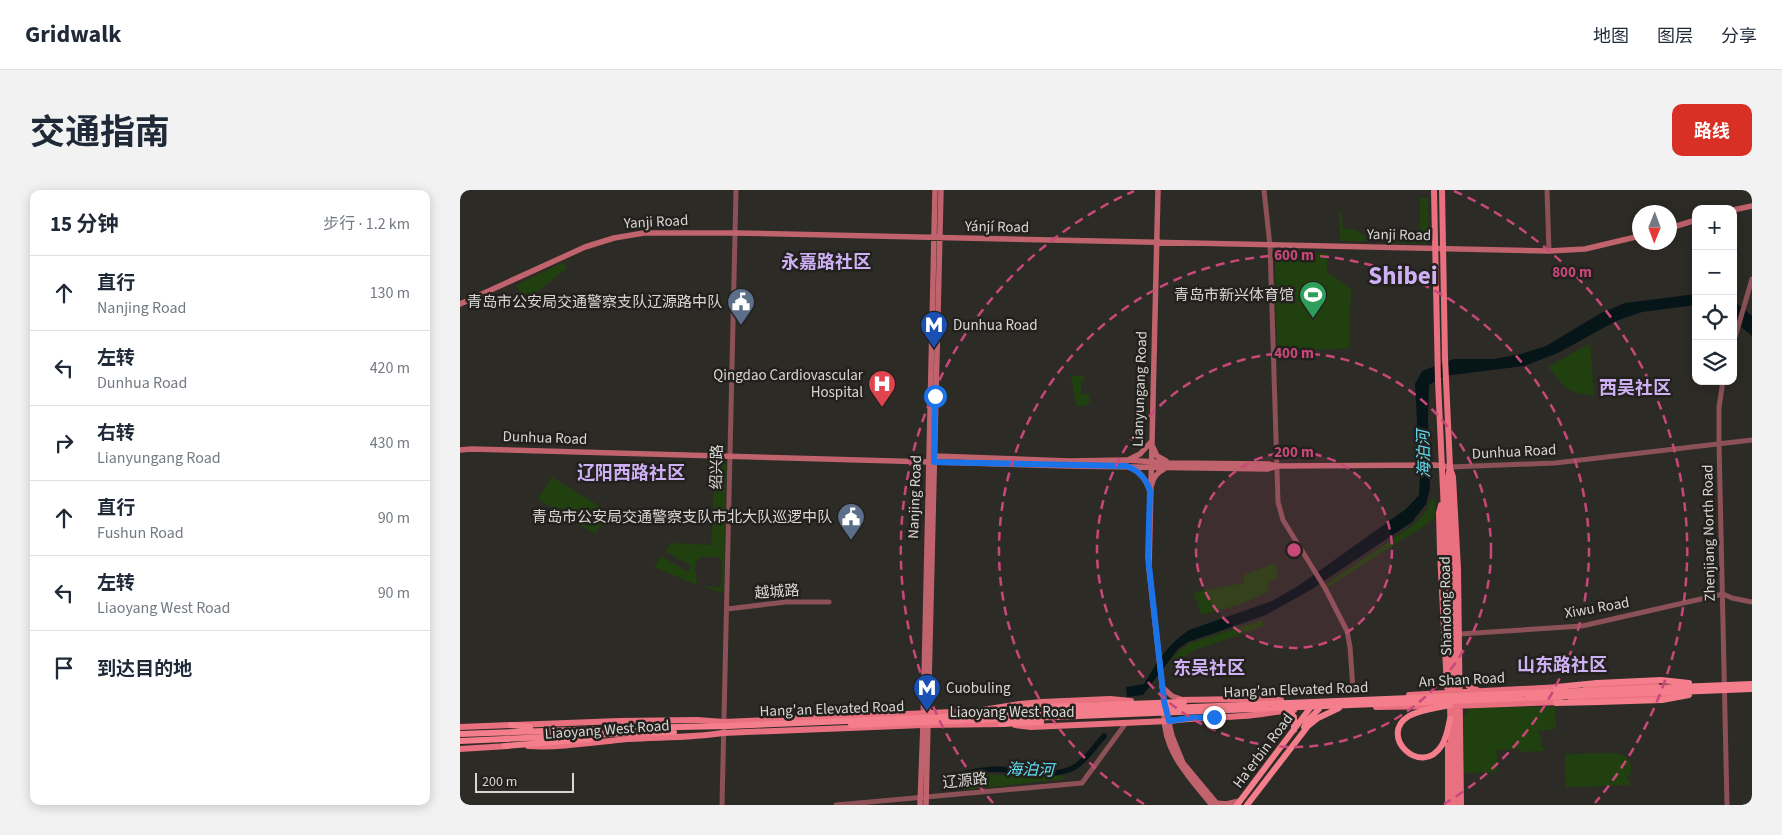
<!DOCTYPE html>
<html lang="zh">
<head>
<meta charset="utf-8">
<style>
  body { margin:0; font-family:"Source Sans 3","Noto Sans SC",sans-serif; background:#f2f2f3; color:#1f2937 }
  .controls { position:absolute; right:15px; top:15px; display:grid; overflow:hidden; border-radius:10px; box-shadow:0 2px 12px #0003 }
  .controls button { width:45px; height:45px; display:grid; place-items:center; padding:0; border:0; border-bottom:1px solid #e0e1e3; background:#fff; color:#1f2937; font:25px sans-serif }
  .compass { position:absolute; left:1172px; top:15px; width:45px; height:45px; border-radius:50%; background:#fff; box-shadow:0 2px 12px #0003; rotate:181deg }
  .scale { position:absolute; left:15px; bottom:12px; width:99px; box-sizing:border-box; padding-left:5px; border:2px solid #d9d7d5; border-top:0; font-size:14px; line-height:18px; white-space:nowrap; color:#d9d7d5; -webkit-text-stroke:4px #23211d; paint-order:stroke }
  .stop { position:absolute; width:15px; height:15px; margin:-11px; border:4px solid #1a73e8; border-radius:50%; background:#fff }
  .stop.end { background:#1a73e8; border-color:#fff; box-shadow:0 1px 5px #0008 }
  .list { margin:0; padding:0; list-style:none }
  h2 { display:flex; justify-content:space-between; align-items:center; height:65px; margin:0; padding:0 20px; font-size:21px }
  h2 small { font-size:16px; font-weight:400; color:#747a83 }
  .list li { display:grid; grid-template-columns:32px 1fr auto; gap:15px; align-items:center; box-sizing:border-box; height:75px; padding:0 20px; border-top:1px solid #e0e1e3 }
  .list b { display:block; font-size:19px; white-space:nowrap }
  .list p { margin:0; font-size:16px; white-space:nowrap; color:#747a83 }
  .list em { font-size:16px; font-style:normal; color:#747a83 }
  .icon { flex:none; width:28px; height:28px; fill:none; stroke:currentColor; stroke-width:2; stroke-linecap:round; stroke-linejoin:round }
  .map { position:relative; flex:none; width:1292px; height:615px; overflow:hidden; border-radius:10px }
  header { display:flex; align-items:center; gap:30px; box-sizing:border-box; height:70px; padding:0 25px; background:#fff; border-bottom:1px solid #e0e1e3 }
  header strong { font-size:24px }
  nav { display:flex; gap:28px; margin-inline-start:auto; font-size:18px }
  .intro { display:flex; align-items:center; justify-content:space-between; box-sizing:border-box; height:120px; padding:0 30px }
  h1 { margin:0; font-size:35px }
  .button { padding:12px 22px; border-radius:10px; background:#d93025; color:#fff; font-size:18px; font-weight:700 }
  main { display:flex; gap:30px; padding:0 30px }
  aside { flex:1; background:#fff; border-radius:10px; box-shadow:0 2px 12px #0003 }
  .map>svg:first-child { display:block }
  .green { fill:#21400f }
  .water { fill:#051518 }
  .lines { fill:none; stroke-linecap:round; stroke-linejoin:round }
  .river { stroke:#051518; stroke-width:5.5 }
  .tertiary { stroke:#8b5156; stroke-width:5 }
  .secondary { stroke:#c0636d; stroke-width:5.5 }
  .primary { stroke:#e9717f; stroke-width:6 }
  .trunk { stroke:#f47e8b; stroke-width:6 }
  .primary-bridge { stroke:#e9717f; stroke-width:6 }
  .trunk-bridge { stroke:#f47e8b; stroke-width:6 }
  .route { stroke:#1a73e8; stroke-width:6 }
  .ring { fill:none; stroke:#c8487a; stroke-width:2.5; stroke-dasharray:9 6 }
  .labels { text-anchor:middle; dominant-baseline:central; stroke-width:5; stroke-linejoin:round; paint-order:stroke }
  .street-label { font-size:15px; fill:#d9d7d5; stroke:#23211d }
  .poi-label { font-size:15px; fill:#d9d7d5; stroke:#23211d; text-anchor:end }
  .water-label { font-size:16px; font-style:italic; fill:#60def7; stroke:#23211d }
  .quarter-label { font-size:18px; font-weight:bold; fill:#ceb0f4; stroke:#23211d }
  .town-label { font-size:25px; font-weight:bold; fill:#ceb0f4; stroke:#23211d }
  .centre { fill:#c8487a; stroke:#23211d; stroke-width:2.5 }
  .ring-label { font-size:15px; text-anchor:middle; font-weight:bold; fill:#c8487a; stroke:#23211d; stroke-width:5; stroke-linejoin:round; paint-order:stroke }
</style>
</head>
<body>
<header>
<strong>Gridwalk</strong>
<nav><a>地图</a><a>图层</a><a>分享</a></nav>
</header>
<div class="intro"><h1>交通指南</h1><a class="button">路线</a></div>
<main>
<aside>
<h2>15 分钟<small>步行 · 1.2 km</small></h2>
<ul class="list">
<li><svg class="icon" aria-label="ahead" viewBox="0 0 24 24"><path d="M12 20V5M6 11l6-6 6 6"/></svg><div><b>直行</b><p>Nanjing Road</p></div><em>130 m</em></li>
<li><svg class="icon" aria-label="left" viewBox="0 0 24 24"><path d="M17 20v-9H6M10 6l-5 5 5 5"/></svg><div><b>左转</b><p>Dunhua Road</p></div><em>420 m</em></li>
<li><svg class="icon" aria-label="right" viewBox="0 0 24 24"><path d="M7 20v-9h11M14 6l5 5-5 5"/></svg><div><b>右转</b><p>Lianyungang Road</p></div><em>430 m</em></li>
<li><svg class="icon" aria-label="ahead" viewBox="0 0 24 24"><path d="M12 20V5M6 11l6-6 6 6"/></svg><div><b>直行</b><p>Fushun Road</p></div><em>90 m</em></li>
<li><svg class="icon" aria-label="left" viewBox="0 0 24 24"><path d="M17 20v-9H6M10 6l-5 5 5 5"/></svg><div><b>左转</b><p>Liaoyang West Road</p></div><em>90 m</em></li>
<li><svg class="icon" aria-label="arrive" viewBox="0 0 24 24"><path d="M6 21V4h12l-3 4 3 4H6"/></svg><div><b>到达目的地</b></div></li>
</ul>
</aside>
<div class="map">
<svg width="1292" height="615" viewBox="0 0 1292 615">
  <rect width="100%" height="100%" fill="#2d2b26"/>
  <path class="green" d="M960,8H968L969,51L967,54L919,52V44L960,43Z
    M879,21H881L883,38C893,39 899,40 906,47V51H880Z
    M815,62L867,63V82L891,99L889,158L817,162Z
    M104,72L107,78L65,112L56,95Z
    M1130,153L1134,206C1106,202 1105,198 1088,177Z
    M611,186H624V191H621V204H630V211L627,216H616Z
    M264,272L267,277L265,320H253L254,292L257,287L258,273Z
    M92,287L149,322L135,344L78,309Z
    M971,309L975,310V327L967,334L868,397L866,394L955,334L967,320Z
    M253,325H263L265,331L264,400L262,403L242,396L261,397L262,371L258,367H241L235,372L237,395L194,377L201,366L228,382L231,376L206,362L210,353L251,355Z
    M815,373L818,380L816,382L818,388L809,393L807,399L810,401L781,414L741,425L734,402L784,393V385Z
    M802,430L804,436L732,461L711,477L710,472L718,462L731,453Z
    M1011,517H1095L1096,539L1078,541L1084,561L1061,562V559L1037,560V582L1003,583V529L1005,524Z
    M1156,563C1171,565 1176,579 1166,590H1170V595L1106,597L1105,564Z
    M523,584L575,588L603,585V589L505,600L500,598V594L496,590Z"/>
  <path class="water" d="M1236,104V115L1182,122L1156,131L1098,163L1064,176L984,186L969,195L968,228L970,298L966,314L952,332L852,399L806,425L728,452L718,459L683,505L667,507L666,497L684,494C698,471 706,456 729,440L812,411L838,396L946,319L959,305L960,288L955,194L962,181L994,169H1034L1061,164L1086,156L1141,123L1165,113Z
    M1273,112L1282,117L1292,126V146L1273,130Z"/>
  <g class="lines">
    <path class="river" d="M484,588C500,585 517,580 534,579C560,579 586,589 611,579C624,573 634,557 644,546"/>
    <path class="tertiary" d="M804,0L810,56L818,312L823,330L865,398L887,441L890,457L893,499
      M1087,0L1089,61
      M1273,154L1292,89
      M1263,191L1259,217V253L1267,615
      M990,277L1095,273L1292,250
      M267,419L326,412H369
      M996,446L999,444L1122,436L1263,404L1272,408L1292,412
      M262,615L276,0
      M376,615L622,593L666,533"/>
    <path class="secondary" d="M698,0L689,379L704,511L712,546L723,573L758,615
      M1273,20L1292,16
      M1210,38L1236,30
      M0,114L125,57L154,48L184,43H276L1089,61L1125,59L1180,46
      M693,257L697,266L706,271
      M0,260L11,259L609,276L808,279L817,276
      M472,268L474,266L609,271L667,270L709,273L808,274L817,276L975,275L990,277
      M670,269L680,264L691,252
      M671,277C680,282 685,288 689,298
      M692,294C693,288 698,282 704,279
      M702,497L712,506L723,510
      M704,520C702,560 728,586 752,615
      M756,613L766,614L780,611
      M460,615L463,535L475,0
      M466,615L481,0"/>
    <path class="primary" d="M974,0L978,191L988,409
      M982,0L985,168L990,277L988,288L994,409
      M990,278L993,287L998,379L1001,615
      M981,315L979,323L980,362L987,497
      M1000,488L1010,497L1017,500
      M1126,497L1196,495
      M949,505L1101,497
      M719,510L785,509L821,510
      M1111,510L1216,505
      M991,516L1101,512
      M916,517L976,516
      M555,535L571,537L709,531C734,527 758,528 783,526C800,525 817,521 834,520
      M0,537L159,531L237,530L264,532L516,521L560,514L582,512L650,509L671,511
      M68,556C102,558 135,552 168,549C200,547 231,548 263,543L463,535L545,534
      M0,559L48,556
      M988,615V555"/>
    <path class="trunk" d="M1096,497L1137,493
      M1096,513L1139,512
      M543,518H558
      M829,521L834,527V540
      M541,534L581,532
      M51,535L70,537
      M844,537L847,531L859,519L858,512
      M0,544L172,538
      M0,551L172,543
      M45,556L131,549
      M777,615L853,514
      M787,615L848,536L858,528L879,518"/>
    <path class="primary-bridge" d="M988,409L992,615
      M994,409L998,615"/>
    <path class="trunk-bridge" d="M1137,493L1201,490L1229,493
      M1139,512L1202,510L1229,505
      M990,515C977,518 961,519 949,526C917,545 961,589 982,555C987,547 988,538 990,529
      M558,518L724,512
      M391,535L1292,499
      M172,538L267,536L1292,494
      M172,543L214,542"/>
  </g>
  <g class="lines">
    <path class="route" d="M475,206L474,272L667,276C679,281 686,288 690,301L688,367L704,511L709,531L729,528L754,527"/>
  </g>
  <circle cx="834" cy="360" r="98" fill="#c8487a" fill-opacity=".12"/>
  <g class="ring">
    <circle cx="834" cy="360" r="98"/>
    <circle cx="834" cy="360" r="197"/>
    <path d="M684 614A295 295 0 1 1 984 614"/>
    <path d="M533 613A393 393 0 0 1 674 1M994 1A393 393 0 0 1 1135 613"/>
  </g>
  <defs>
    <symbol id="stadium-pin" viewBox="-11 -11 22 30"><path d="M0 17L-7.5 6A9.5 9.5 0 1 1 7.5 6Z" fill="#2e9e5b" stroke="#23211d"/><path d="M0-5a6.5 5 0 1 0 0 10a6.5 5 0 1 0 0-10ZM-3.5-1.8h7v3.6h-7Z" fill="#fff"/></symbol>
    <symbol id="civic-pin" viewBox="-11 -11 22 30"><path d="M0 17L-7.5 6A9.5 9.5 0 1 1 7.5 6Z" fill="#5c6f8a" stroke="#23211d"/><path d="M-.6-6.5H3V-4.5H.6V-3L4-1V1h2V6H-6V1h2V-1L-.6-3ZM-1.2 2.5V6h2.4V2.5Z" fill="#fff"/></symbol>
    <symbol id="metro-pin" viewBox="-11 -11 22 30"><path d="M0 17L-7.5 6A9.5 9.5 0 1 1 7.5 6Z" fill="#1a4fb4" stroke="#23211d"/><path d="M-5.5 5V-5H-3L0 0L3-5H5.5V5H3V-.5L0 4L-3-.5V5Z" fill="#fff"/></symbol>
    <symbol id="hospital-pin" viewBox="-11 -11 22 30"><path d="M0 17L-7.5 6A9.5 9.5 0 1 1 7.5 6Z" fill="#e0444e" stroke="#23211d"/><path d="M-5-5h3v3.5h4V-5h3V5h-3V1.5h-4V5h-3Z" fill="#fff"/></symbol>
  </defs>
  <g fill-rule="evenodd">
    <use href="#stadium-pin" x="837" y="89" width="32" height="43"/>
    <use href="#civic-pin" x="265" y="96" width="32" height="43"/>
    <use href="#metro-pin" x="458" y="119" width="32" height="43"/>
    <use href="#hospital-pin" x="406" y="178" width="32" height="43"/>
    <use href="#civic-pin" x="375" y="311" width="32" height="43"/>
    <use href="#metro-pin" x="451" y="482" width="32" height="43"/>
  </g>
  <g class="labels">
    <g class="street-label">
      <text transform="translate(196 32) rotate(-3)">Yanji Road</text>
      <text transform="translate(537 37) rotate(1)">Yánjí Road</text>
      <text transform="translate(939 45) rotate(1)">Yanji Road</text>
      <text transform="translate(680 199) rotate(-88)">Lianyungang Road</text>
      <text transform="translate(85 248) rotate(2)">Dunhua Road</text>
      <text transform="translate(1054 262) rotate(-3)">Dunhua Road</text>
      <text transform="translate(257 277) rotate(-89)">绍兴路</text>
      <text transform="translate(455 307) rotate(-88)">Nanjing Road</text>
      <text transform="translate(1249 343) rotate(-91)">Zhenjiang North Road</text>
      <text transform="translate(317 402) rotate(-4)">越城路</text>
      <text transform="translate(986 416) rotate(-91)">Shandong Road</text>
      <text transform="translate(1137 418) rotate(-10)">Xiwu Road</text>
      <text transform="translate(1002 490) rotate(-3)">An Shan Road</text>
      <text transform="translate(836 500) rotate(-2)">Hang'an Elevated Road</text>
      <text transform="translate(372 519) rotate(-2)">Hang'an Elevated Road</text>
      <text x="552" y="522">Liaoyang West Road</text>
      <text transform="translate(147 540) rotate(-4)">Liaoyang West Road</text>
      <text transform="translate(803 561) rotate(-53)">Ha'erbin Road</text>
      <text transform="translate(505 591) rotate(-6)">辽源路</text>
    </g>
    <g class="poi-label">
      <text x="834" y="105">青岛市新兴体育馆</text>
      <text x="262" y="112">青岛市公安局交通警察支队辽源路中队</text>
      <text x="493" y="135" text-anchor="start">Dunhua Road</text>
      <text x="403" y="185">Qingdao Cardiovascular<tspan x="403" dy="17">Hospital</tspan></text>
      <text x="372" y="327">青岛市公安局交通警察支队市北大队巡逻中队</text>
      <text x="486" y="498" text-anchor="start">Cuobuling</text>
    </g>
    <g class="water-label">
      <text transform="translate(964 264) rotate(-91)">海泊河</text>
      <text transform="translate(570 580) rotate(1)">海泊河</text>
    </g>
    <g class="quarter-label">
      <text x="366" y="72">永嘉路社区</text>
      <text x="1175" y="198">西吴社区</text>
      <text x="171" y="283">辽阳西路社区</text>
      <text x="1102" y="475">山东路社区</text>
      <text x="749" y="478">东吴社区</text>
    </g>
    <g class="town-label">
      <text x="943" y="86">Shibei</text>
    </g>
  </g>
  <circle cx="834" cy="360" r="8" class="centre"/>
  <g class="ring-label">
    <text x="834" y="70">600 m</text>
    <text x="1112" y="87">800 m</text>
    <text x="834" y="168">400 m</text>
    <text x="834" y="267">200 m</text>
  </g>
</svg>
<div class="controls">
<button>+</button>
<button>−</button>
<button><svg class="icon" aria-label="locate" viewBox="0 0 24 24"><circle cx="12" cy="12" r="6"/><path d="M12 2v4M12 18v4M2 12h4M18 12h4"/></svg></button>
<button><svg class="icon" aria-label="layers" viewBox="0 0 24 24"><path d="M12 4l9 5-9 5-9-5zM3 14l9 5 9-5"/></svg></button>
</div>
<svg class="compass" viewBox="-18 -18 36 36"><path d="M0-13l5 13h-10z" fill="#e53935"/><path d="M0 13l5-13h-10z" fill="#747a83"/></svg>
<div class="scale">200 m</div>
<div class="stop" style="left:475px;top:206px"></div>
<div class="stop end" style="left:754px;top:527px"></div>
</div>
</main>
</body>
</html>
